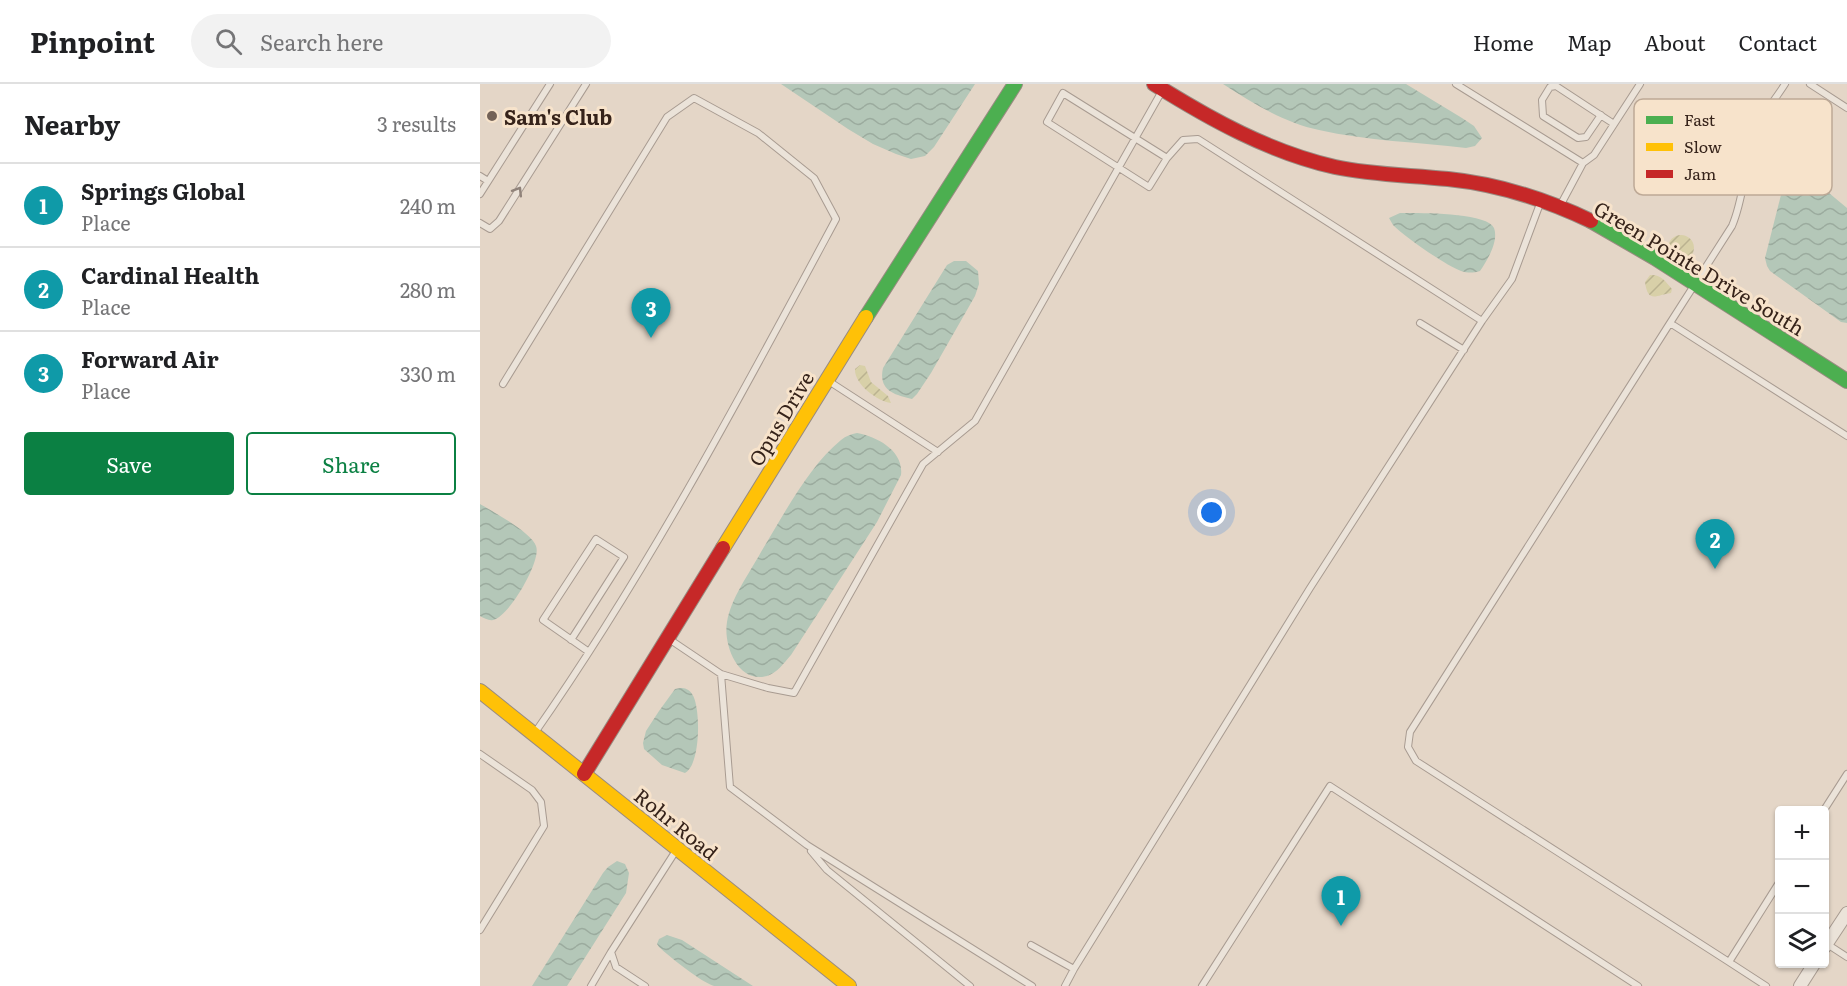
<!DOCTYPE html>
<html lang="en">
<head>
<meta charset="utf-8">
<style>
  body { margin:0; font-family:Literata,serif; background:#f2f2f2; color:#202124 }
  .controls { position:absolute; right:18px; bottom:18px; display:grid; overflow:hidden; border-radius:6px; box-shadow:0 2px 4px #0004 }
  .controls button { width:54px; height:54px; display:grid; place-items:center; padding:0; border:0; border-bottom:2px solid #e0e0e0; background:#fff; color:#202124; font:30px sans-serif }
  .you { position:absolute; left:732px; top:429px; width:21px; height:21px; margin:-15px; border:4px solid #fff; border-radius:50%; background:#1a73e8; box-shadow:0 0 0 9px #1a73e833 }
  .badge { display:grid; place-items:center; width:39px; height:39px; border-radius:50%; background:#0b8043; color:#fff; font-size:20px; font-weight:700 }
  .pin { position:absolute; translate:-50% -50px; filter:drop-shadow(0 2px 3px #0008) }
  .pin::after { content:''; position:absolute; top:32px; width:21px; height:18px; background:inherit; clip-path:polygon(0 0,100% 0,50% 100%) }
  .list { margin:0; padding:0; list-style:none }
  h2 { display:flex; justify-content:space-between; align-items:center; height:78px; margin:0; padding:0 24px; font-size:26px }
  h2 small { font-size:20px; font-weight:400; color:#757577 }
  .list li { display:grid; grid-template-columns:39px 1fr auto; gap:18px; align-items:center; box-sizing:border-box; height:84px; padding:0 24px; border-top:2px solid #e0e0e0 }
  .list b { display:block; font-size:22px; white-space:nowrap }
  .list p { margin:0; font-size:20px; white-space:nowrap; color:#757577 }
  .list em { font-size:20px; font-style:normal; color:#757577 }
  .actions { display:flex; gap:12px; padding:18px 24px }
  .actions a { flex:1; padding:14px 0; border:2px solid #0b8043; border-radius:6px; text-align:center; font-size:21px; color:#0b8043 }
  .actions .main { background:#0b8043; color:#fff }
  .icon { flex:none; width:33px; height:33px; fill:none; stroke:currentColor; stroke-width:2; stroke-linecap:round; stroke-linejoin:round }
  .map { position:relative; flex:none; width:1367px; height:902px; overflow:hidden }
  header { display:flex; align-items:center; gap:36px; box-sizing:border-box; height:84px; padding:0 30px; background:#fff; border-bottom:2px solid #e0e0e0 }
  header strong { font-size:28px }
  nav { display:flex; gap:33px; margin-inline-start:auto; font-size:21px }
  .search { width:420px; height:54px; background:#f2f2f2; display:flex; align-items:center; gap:15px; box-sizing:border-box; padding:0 21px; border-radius:33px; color:#757577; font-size:22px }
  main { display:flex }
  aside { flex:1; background:#fff }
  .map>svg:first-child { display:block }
  .garden { fill:url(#garden-furrows) }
  .water { fill:url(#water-waves) }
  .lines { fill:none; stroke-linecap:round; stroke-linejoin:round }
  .lane-casing { stroke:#a89b91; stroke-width:8 }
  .street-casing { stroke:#a89b91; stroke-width:14 }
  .fast-casing { stroke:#988b81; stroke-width:16 }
  .slow-casing { stroke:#988b81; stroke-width:16 }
  .jam-casing { stroke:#988b81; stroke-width:16 }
  .lane { stroke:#ebe3d9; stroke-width:6 }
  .street { stroke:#ebe3d9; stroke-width:12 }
  .fast { stroke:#4caf50; stroke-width:14 }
  .slow { stroke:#ffc107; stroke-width:14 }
  .jam { stroke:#c62828; stroke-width:14 }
  .oneway { stroke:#90837a }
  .poi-dot { fill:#736257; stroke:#f7e3cb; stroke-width:2 }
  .labels { text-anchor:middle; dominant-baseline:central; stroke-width:6; stroke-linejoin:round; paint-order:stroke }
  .poi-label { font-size:20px; font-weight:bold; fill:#36231a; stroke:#f7e3cb; text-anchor:start }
  .street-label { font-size:20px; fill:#36231a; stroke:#f7e3cb }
  .key { fill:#f7e3cb; stroke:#bda996; stroke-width:1.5 }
  .key-label { font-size:16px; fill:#36231a }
</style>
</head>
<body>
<header>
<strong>Pinpoint</strong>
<div class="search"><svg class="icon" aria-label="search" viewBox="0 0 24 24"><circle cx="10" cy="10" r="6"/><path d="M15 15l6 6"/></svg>Search here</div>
<nav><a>Home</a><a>Map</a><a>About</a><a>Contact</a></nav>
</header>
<main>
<aside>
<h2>Nearby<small>3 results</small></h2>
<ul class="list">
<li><span class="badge" style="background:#0f9aa8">1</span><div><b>Springs Global</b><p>Place</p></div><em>240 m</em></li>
<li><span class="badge" style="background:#0f9aa8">2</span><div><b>Cardinal Health</b><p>Place</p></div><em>280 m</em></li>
<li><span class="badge" style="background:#0f9aa8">3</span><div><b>Forward Air</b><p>Place</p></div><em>330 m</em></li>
</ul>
<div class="actions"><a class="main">Save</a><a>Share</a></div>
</aside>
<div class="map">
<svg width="1367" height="902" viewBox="0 0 1367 902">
  <defs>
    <pattern id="garden-furrows" width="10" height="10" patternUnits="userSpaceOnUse" patternTransform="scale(1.5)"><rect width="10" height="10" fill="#d8d0a8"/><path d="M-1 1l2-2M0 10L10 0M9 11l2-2" fill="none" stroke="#bab290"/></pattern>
    <pattern id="water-waves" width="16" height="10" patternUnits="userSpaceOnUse" patternTransform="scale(1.5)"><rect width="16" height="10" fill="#b4c7b8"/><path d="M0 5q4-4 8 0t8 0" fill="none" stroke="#9bab9e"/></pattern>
  </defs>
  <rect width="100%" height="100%" fill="#e4d6c7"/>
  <path class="garden" d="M1188 164a13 13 0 1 1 26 0a13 13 0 1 1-26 0Z
    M1170,191C1181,190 1185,197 1192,205L1191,209C1176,211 1168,220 1165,198Z
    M380,281L385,282L391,298L408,312L411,319C397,317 374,300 375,285Z"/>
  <path class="water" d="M301,0H495L454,63L445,72L431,75L416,70L393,60L368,45Z
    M743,0H926L982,34L994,42L1002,54L995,62L986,64C938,58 887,57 839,46C805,39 772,19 743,0Z
    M1318,93L1343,104L1367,124V239L1361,238L1290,187L1287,182L1285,174L1304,99L1307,95Z
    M920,129C937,129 1007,128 1014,144C1019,157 1007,177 1000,187C993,189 988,189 981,187C965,181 925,153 913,141L909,134Z
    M474,177H486L498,187L499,200L495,212L451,289L437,310L432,315C414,311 398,306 403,284L467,181Z
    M377,349C398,353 424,367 421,391L397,438L311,571C304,579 297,589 287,592C258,600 243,561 247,538C251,514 269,490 281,468C303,432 328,383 361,356C366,352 371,350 377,349Z
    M0,420C12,427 52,449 56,462C62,476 29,533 13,536C9,537 4,534 0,532Z
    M200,604C205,604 209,605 212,610C221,622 221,681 205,689L182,681L164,665L163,659L166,647L179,627L195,605Z
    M137,777L145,780L149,789L146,809L87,902H52L123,789L128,783Z
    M187,851L202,856L273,902C262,902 245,902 234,902C221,898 190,873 179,863L177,860L179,855Z"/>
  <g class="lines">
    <defs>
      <path id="lane" d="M976,0L1103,79
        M1305,0C1295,16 1282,30 1276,48C1264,78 1265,112 1252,142L1190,239L1367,352
        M1330,0L1367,24
        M1121,31L1106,53L1098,54L1063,32L1062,16L1070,3L1076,2L1134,40
        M687,74L669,103L567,38L583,9L687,74L703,56L718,55L1002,237L1032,195L1061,117
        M0,92L8,97
        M0,110L70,0
        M1080,122L1103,79L1114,71L1160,0
        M0,139L10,145L19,137L106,0
        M940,239L984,266
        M1190,239L930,648L928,663L936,677L1249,878
        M347,296L458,368
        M23,300L187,33L214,14L278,49L334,94L356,135C262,310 168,487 54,650
        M189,555L241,590L288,604L314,609L443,380L495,337L682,7
        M91,556L144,473L116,455L63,536L109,568
        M241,590L250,703L327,761L552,902
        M0,670L52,706L61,718L64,742L0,846
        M1344,726L1367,690
        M331,767L347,786L490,902
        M1347,860L1367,873
        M551,861L594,885L585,902
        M594,885L830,504L1002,237
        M111,902L131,868
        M165,902L136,883L131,868L197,765
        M722,902L850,702L1158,902
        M1286,902L1249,878L1300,797"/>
      <path id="street" d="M1344,864L1367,829
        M1320,902L1334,880"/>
      <path id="fast" d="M1111,137L1175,174L1367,297
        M386,233L535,0"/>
      <path id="slow" d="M243,464L386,233
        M0,607L369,902"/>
      <path id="jam" d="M674,0C730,35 789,68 855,83C892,91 930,91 968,95C1017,100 1067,116 1111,137
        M104,690L243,464"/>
    </defs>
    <use href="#lane" class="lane-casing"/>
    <use href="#street" class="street-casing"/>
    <use href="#fast" class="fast-casing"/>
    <use href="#slow" class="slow-casing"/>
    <use href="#jam" class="jam-casing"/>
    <use href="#lane" class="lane"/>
    <use href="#street" class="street"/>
    <use href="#fast" class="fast"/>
    <use href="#slow" class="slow"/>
    <use href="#jam" class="jam"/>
  </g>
  <defs><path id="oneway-chevron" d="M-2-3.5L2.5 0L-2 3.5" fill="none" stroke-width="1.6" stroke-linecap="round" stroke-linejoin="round" transform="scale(1.5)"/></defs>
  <use class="oneway" href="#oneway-chevron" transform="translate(38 107) rotate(-58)"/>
  <circle class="poi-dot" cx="12" cy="32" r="6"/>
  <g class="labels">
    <g class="poi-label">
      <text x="24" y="32">Sam's Club</text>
    </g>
    <g class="street-label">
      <text transform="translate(1220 183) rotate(31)">Green Pointe Drive South</text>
      <text transform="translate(300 334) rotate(-59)">Opus Drive</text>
      <text transform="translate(197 739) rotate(39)">Rohr Road</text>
    </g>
  </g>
  <rect x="1154" y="15" width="198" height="96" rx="9" class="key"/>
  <rect x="1166" y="32" width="27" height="8" fill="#4caf50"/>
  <rect x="1166" y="59" width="27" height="8" fill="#ffc107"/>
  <rect x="1166" y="86" width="27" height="8" fill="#c62828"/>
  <g class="key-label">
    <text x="1204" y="42">Fast</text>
    <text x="1204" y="69">Slow</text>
    <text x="1204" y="96">Jam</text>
  </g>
</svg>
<div class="controls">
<button>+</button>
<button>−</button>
<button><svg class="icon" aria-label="layers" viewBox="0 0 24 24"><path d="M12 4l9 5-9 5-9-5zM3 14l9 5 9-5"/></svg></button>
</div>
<div class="you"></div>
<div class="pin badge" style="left:861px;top:842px;background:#0f9aa8">1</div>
<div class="pin badge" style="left:1235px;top:485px;background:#0f9aa8">2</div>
<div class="pin badge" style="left:171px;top:254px;background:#0f9aa8">3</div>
</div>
</main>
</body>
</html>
